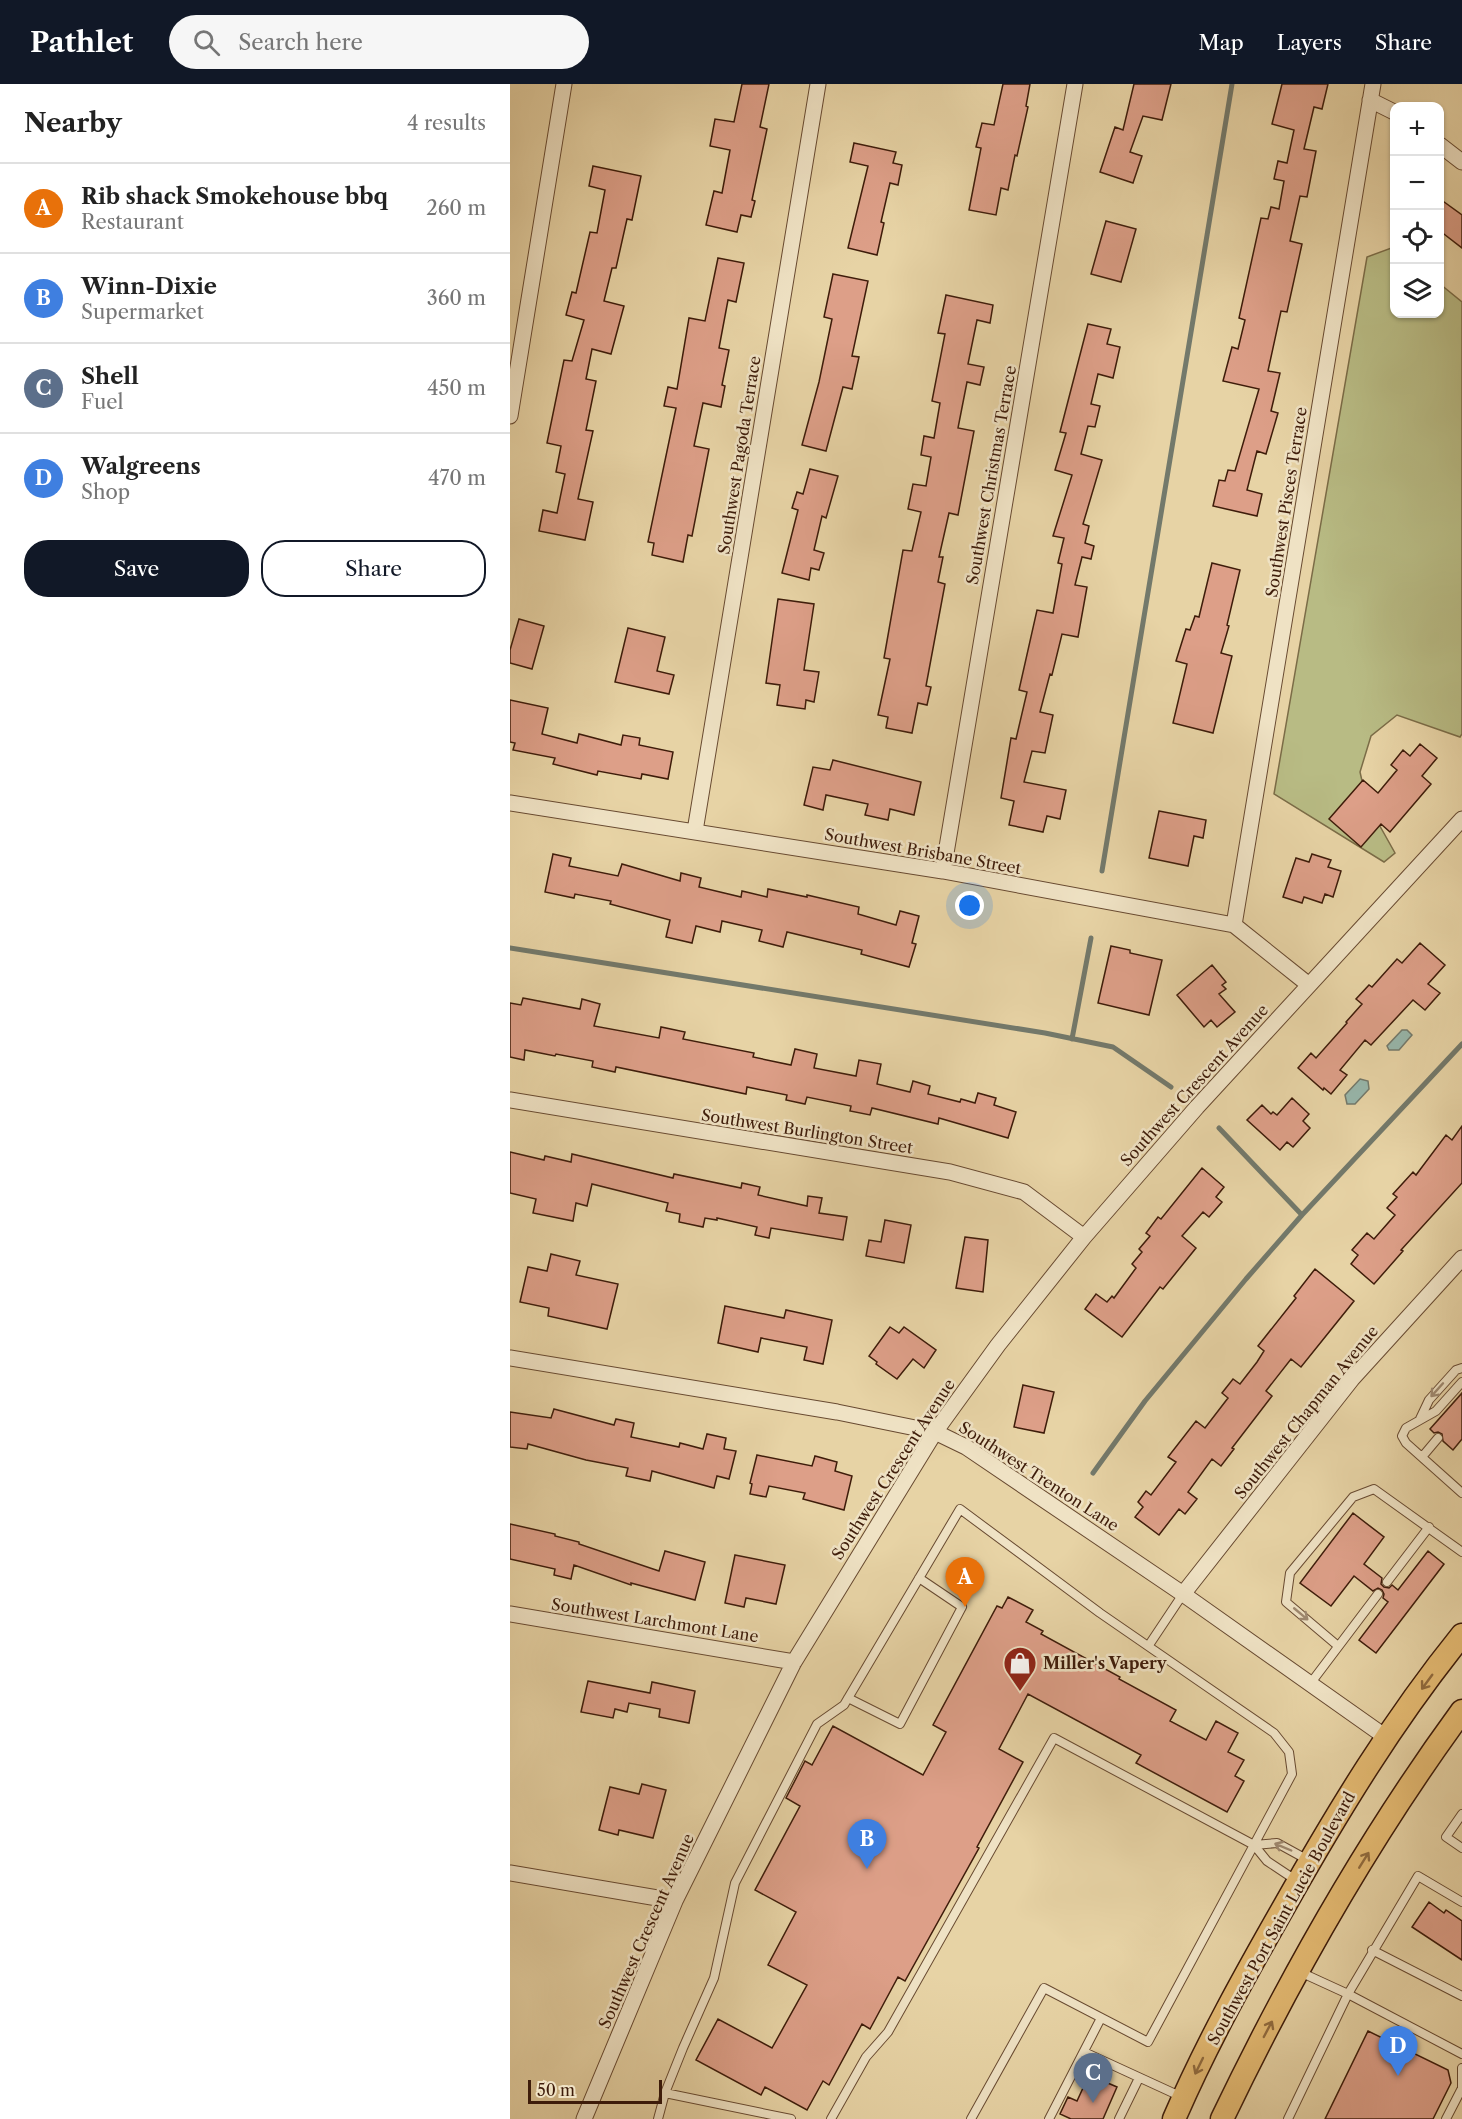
<!DOCTYPE html>
<html lang="en">
<head>
<meta charset="utf-8">
<style>
  body { margin:0; font-family:"Libre Caslon Text",serif; background:#f6f6f6; color:#222 }
  .controls { position:absolute; right:18px; top:18px; display:grid; overflow:hidden; border-radius:12px; box-shadow:0 2px 4px #0004 }
  .controls button { width:54px; height:54px; display:grid; place-items:center; padding:0; border:0; border-bottom:2px solid #e0e0e0; background:#fff; color:#222; font:30px sans-serif }
  .scale { position:absolute; left:18px; bottom:15px; width:134px; box-sizing:border-box; padding-left:6px; border:3px solid #3e1c0a; border-top:0; font-size:16px; line-height:21px; white-space:nowrap; color:#3e1c0a; -webkit-text-stroke:4px #efe2c4; paint-order:stroke }
  .you { position:absolute; left:460px; top:822px; width:21px; height:21px; margin:-15px; border:4px solid #fff; border-radius:50%; background:#1a73e8; box-shadow:0 0 0 9px #1a73e833 }
  .badge { display:grid; place-items:center; width:39px; height:39px; border-radius:50%; background:#111827; color:#fff; font-size:20px; font-weight:700 }
  .pin { position:absolute; translate:-50% -50px; filter:drop-shadow(0 2px 3px #0008) }
  .pin::after { content:''; position:absolute; top:32px; width:21px; height:18px; background:inherit; clip-path:polygon(0 0,100% 0,50% 100%) }
  .list { margin:0; padding:0; list-style:none }
  h2 { display:flex; justify-content:space-between; align-items:center; height:78px; margin:0; padding:0 24px; font-size:26px }
  h2 small { font-size:20px; font-weight:400; color:#767676 }
  .list li { display:grid; grid-template-columns:39px 1fr auto; gap:18px; align-items:center; box-sizing:border-box; height:90px; padding:0 24px; border-top:2px solid #e0e0e0 }
  .list b { display:block; font-size:22px; white-space:nowrap }
  .list p { margin:0; font-size:20px; white-space:nowrap; color:#767676 }
  .list em { font-size:20px; font-style:normal; color:#767676 }
  .actions { display:flex; gap:12px; padding:18px 24px }
  .actions a { flex:1; padding:14px 0; border:2px solid #111827; border-radius:24px; text-align:center; font-size:21px; color:#111827 }
  .actions .main { background:#111827; color:#fff }
  .icon { flex:none; width:33px; height:33px; fill:none; stroke:currentColor; stroke-width:2; stroke-linecap:round; stroke-linejoin:round }
  .map { position:relative; flex:none; width:952px; height:2035px; overflow:hidden }
  header { display:flex; align-items:center; gap:36px; box-sizing:border-box; height:84px; padding:0 30px; background:#111827; color:#fff }
  header strong { font-size:28px }
  nav { display:flex; gap:33px; margin-inline-start:auto; font-size:21px }
  .search { width:420px; height:54px; background:#f6f6f6; display:flex; align-items:center; gap:15px; box-sizing:border-box; padding:0 21px; border-radius:33px; color:#767676; font-size:22px }
  main { display:flex }
  aside { flex:1; background:#fff }
  .map>svg:first-child { display:block }
  .green { fill:#b8bb84; stroke:#7b6c47; stroke-width:1.5 }
  .water { fill:#97b7ac; stroke:#73796b; stroke-width:1.5 }
  .lines { fill:none; stroke-linecap:round; stroke-linejoin:round }
  .stream { stroke:#73796b; stroke-width:5 }
  .building { fill:#dd9f88; stroke:#3e1c0a; stroke-width:1.5 }
  .service-casing { stroke:#684a31; stroke-width:10 }
  .minor-casing { stroke:#684a31; stroke-width:17 }
  .primary-casing { stroke:#3e1c0a; stroke-width:25 }
  .service { stroke:#efe2c4; stroke-width:8 }
  .minor { stroke:#efe2c4; stroke-width:15 }
  .primary { stroke:#e4ba72; stroke-width:22 }
  .oneway { stroke:#9f8970 }
  .oneway2 { stroke:#916b3e }
  .labels { text-anchor:middle; dominant-baseline:central; stroke-width:5; stroke-linejoin:round; paint-order:stroke }
  .street-label { font-size:16px; fill:#3e1c0a; stroke:#efe2c4 }
  .poi-label { font-size:16px; font-weight:bold; fill:#3e1c0a; stroke:#efe2c4; text-anchor:start }
</style>
</head>
<body>
<header>
<strong>Pathlet</strong>
<div class="search"><svg class="icon" aria-label="search" viewBox="0 0 24 24"><circle cx="10" cy="10" r="6"/><path d="M15 15l6 6"/></svg>Search here</div>
<nav><a>Map</a><a>Layers</a><a>Share</a></nav>
</header>
<main>
<aside>
<h2>Nearby<small>4 results</small></h2>
<ul class="list">
<li><span class="badge" style="background:#e8710a">A</span><div><b>Rib shack Smokehouse bbq</b><p>Restaurant</p></div><em>260 m</em></li>
<li><span class="badge" style="background:#3f7fe0">B</span><div><b>Winn-Dixie</b><p>Supermarket</p></div><em>360 m</em></li>
<li><span class="badge" style="background:#5c6f8a">C</span><div><b>Shell</b><p>Fuel</p></div><em>450 m</em></li>
<li><span class="badge" style="background:#3f7fe0">D</span><div><b>Walgreens</b><p>Shop</p></div><em>470 m</em></li>
</ul>
<div class="actions"><a class="main">Save</a><a>Share</a></div>
</aside>
<div class="map">
<svg width="952" height="2035" viewBox="0 0 952 2035">
  <rect width="100%" height="100%" fill="#e7d3a5"/>
  <filter id="stains"><feTurbulence type="fractalNoise" baseFrequency=".00333" numOctaves="4"/><feColorMatrix values="0 0 0 0 .2 0 0 0 0 .09 0 0 0 0 .02 0 0 0 .5 -.17"/></filter>
  <radialGradient id="worn" r=".72"><stop offset=".6" stop-color="#630" stop-opacity="0"/><stop offset="1" stop-color="#630" stop-opacity=".3"/></radialGradient>
  <path class="green" d="M884,163V230H930V200L952,218V650L950,653L887,631L861,652L850,688L857,719L885,769L874,778L764,710L857,173Z"/>
  <path class="water" d="M892,946H897L902,951L889,966H879L877,962Z
    M850,995L858,997L859,1005L845,1020H837L835,1011Z"/>
  <g class="lines">
    <path class="stream" d="M592,787L722,0
      M0,864L535,949L603,963L661,1003
      M562,955L581,854
      M709,1044L792,1131
      M583,1389L635,1317L736,1195L792,1131L952,960"/>
  </g>
  <path class="building" d="M232,0H259L250,43L257,45L242,116L245,117L241,133L231,131L227,148L196,141L204,107L212,109L220,66L200,62L205,35L224,38Z
    M493,0H520L516,22L518,23L507,72L505,71L498,106L491,104L486,131L459,126L471,64L466,63L472,39L484,41Z
    M624,0H661L652,36L633,32L620,68L632,72L623,99L590,88L605,43L613,46Z
    M772,0H818L812,25L804,23L794,65L806,67L797,113L790,112L780,157L792,160L777,228L771,227L758,287L770,289L761,327L768,329L756,370L747,367L737,406L752,410L747,432L703,422L709,396L715,397L718,386L725,387L749,305L713,297L722,263L728,265L735,236L729,234L751,134L758,135L761,123L769,125L774,97L764,95L768,77L777,79L784,46L762,40Z
    M344,59L386,68L383,79L392,81L388,101L380,99L371,138L374,139L367,171L338,164L358,82L340,78Z
    M83,82L131,92L122,136L117,135L106,184H102L94,217L114,222L101,270L82,265L76,295L86,297L76,346L83,347L68,415L83,418L75,456L29,447L33,426L47,429L55,390L46,388L51,362L37,359L54,276L62,277L74,236L56,231L62,208L66,209L80,148L87,149L95,106L79,102Z
    M930,115L952,131V164L930,147Z
    M596,137L626,145L611,198L581,190Z
    M208,174L234,179L226,218L218,216L209,264L219,266L212,301L215,302L211,323L193,319L184,362L199,365L182,452L178,451L173,478L142,471L144,459L138,458L166,324L154,322L158,303L167,305L179,234L195,237Z
    M323,190L358,197L342,272L349,273L342,305L333,303L316,367L292,361L309,298L322,235L314,233Z
    M436,211L483,221L480,239L467,236L458,280L474,283L470,301L457,298L448,344L464,347L448,431L439,429L429,473H433L428,498L435,500L416,602L421,603L417,621L408,619L402,649L376,644L378,633L368,631L380,575L374,574L393,466L402,467L411,428L398,425L403,400L416,402L421,373L411,371L414,352L424,354L430,319L422,317L435,250L428,249Z
    M578,240L601,245L597,260L610,263L603,294L588,290L581,320L590,322L585,343L578,342L571,370L592,376L573,440L579,442L575,459L584,462L581,475L572,473L565,501L577,503L568,553L552,550L542,591L540,590L530,628L543,631L535,669L522,667L514,698L556,706L550,735L537,732L533,748L499,741L504,717L491,714L501,654L506,655L517,608L509,606L527,526L543,529L552,480L548,479L554,454L543,452L562,391L545,386L556,349L550,348Z
    M300,385L328,392L316,434L312,432L304,466L314,469L309,486L301,484L299,496L272,489L288,426L282,424L287,408L293,410Z
    M702,479L730,486L717,541L719,542L711,569L722,572L703,649L663,639L677,580L666,577L676,545L680,546L685,532L689,533Z
    M268,515L304,520L294,586L309,588L304,618L296,616L295,625L267,621L270,601L256,599Z
    M9,535L34,542L22,585L0,579V566Z
    M118,544L155,553L147,587L164,591L159,610L105,598Z
    M0,616L38,624L32,650L67,659L69,650L111,661L113,651L130,654L129,661L163,668L158,695L132,690L131,695L88,687L87,691L43,680L45,674L3,666L5,659L0,658Z
    M910,660L927,674L912,692L921,700L880,748L871,740L851,763L819,735L853,696L868,709L887,686L881,681L893,666L900,672Z
    M323,676L411,698L404,731L380,725L378,736L355,731L358,720L316,711L313,726L294,721L303,683L320,686Z
    M649,727L696,736L693,754L684,752L678,782L639,774Z
    M43,770L61,774L59,782L108,792L112,780L170,797L171,789L191,794L189,803L231,813L232,807L257,813L258,805L297,813V811L349,823L348,830L386,841L390,827L409,832L402,859L406,860L399,883L351,870L352,866L277,848L273,863L249,857L252,846L212,837L210,848L186,842L182,859L156,853L160,836L100,820L101,817L65,810L64,814L35,808Z
    M802,770L821,776L818,783L831,787L823,813L815,810L812,819L794,813L792,819L773,813L786,774L799,778Z
    M910,859L935,881L918,900L930,909L915,926L903,916L861,961L855,956L830,986L837,991L821,1010L814,1004L813,1006L788,984L801,969L806,974L837,939L836,938L852,920L846,915L859,901L862,903L887,875L892,879Z
    M601,862L620,866V869L652,876L639,931L588,919Z
    M702,881L716,898L712,901L716,905L709,910L725,928L707,943L701,936L694,943L667,911Z
    M13,914L70,925L72,915L90,920L84,942L149,954L151,943L175,948L173,955L244,969L243,973L281,981L285,965L307,970L304,984L346,992L349,976L371,980L367,1000L400,1008L403,997L420,1002L418,1010L450,1018L451,1015L465,1019L468,1009L486,1014L484,1021L506,1028L498,1054L429,1034L428,1040L362,1024L360,1031L340,1027L341,1022L297,1013L295,1020L276,1016L277,1011L237,1003L236,1010L106,983L105,988L82,983L83,977L46,970L45,972L15,966L14,976L0,973V919L11,921Z
    M782,1014L799,1030L793,1037L800,1044L783,1063L777,1058L770,1066L737,1036L752,1021L761,1030L763,1028L767,1031Z
    M952,1042V1099L891,1166L893,1167L864,1200L841,1180L848,1171L842,1166L857,1149L864,1155L885,1131L877,1124L887,1113L883,1110L903,1088L906,1091L936,1051L942,1056Z
    M0,1068L34,1076L35,1072L61,1078L62,1070L163,1094L164,1090L231,1104L232,1099L250,1103L248,1111L297,1122L298,1112L312,1114L309,1129L337,1133L333,1156L261,1144L259,1154L245,1151L247,1143L207,1134V1136L195,1134L193,1143L169,1138L170,1130L156,1127L158,1119L82,1100L77,1122L66,1119L63,1137L23,1129L26,1115L0,1109Z
    M692,1084L714,1103L706,1113L712,1118L699,1133L693,1128L672,1152L686,1164L653,1205L650,1203L612,1253L575,1225L586,1210L597,1218L602,1212L604,1214L626,1184L622,1180L632,1168L629,1165L640,1152L636,1149L648,1133L651,1135Z
    M375,1136L401,1141L394,1179L356,1172L359,1156L371,1158Z
    M455,1153L478,1156L473,1208L446,1204Z
    M41,1170L70,1177L66,1191L108,1200L97,1245L38,1232L39,1224L10,1218L18,1183L37,1187Z
    M805,1185L844,1217L791,1283L781,1275L756,1307L762,1312L722,1364L724,1365L711,1382L702,1375L678,1408L687,1415L675,1430L669,1425L649,1451L625,1433L633,1423L628,1418L636,1407L641,1411L666,1378L658,1373L686,1337L695,1344L718,1314L712,1309L723,1295L730,1300L747,1278L754,1267L748,1262L786,1214L784,1212Z
    M215,1222L274,1234L276,1226L322,1236L313,1280L294,1276L297,1263L251,1254L248,1268L208,1259Z
    M380,1243L389,1249L394,1243L426,1266L414,1284L403,1275L387,1295L366,1280L367,1278L359,1272Z
    M513,1301L544,1308L534,1349L504,1343Z
    M952,1309V1355L943,1366L933,1357L932,1350L928,1348L924,1349L920,1345Z
    M44,1325L104,1341L106,1335L124,1339L121,1353L169,1363L170,1359L193,1365L197,1350L216,1354L214,1365L226,1367L219,1395L207,1392L204,1404L142,1387L140,1397L116,1392L118,1384L76,1376L18,1360L17,1365L0,1363V1328L41,1334Z
    M247,1371L302,1382L305,1372L327,1378L325,1387L342,1392L334,1426L293,1415L295,1409L259,1402L256,1413L240,1410L242,1400L240,1399Z
    M843,1429L874,1453L854,1480L872,1494L871,1500L874,1503L879,1504L882,1501L888,1506L918,1467L934,1480L866,1569L849,1556L878,1518L873,1514L874,1510L872,1506L868,1504L863,1507L844,1492L821,1522L790,1499Z
    M0,1440L45,1450V1452L69,1458V1460L149,1487L155,1467L195,1478L185,1516L121,1499V1501L64,1481L61,1495L44,1491L45,1485L0,1475Z
    M225,1471L275,1481L266,1520L236,1514L234,1523L215,1519Z
    M498,1513L523,1526L516,1538L533,1547L531,1550L610,1593L609,1595L666,1626L660,1637L696,1656L706,1637L728,1649L718,1668L734,1676L725,1692L734,1697L717,1728L626,1679L631,1671L518,1610L489,1665L513,1678L467,1763L469,1764L395,1897L388,1893L360,1945L352,1940L319,2001L313,1997L297,2026L255,2003L251,2011L186,1976L208,1935L262,1964L297,1901L258,1881L286,1828L245,1806L290,1722L276,1714L295,1677L302,1681L323,1642L413,1691L436,1648L423,1641L487,1522L492,1524Z
    M78,1597L140,1609L142,1598L185,1607L179,1639L149,1633L150,1625L119,1619L117,1628L105,1625L103,1634L71,1628Z
    M132,1700L156,1706L143,1754L109,1746L108,1751L89,1746L100,1703L129,1710Z
    M919,1818L934,1829L936,1826L952,1837V1876L902,1843Z
    M858,1947L938,1986L941,1999L923,2035H815Z
    M579,1991L607,2003L593,2035H561L550,2030L558,2013L567,2017Z"/>
  <g class="lines">
    <defs>
      <path id="service" d="M952,1298L926,1327L896,1344L892,1352L896,1359L952,1409
        M910,1335L919,1316L946,1286L952,1284
        M912,1373L928,1354
        M877,1498L919,1443
        M639,1561L673,1510
        M828,1562L776,1518L780,1489L843,1413L864,1405L952,1468
        M800,1600L868,1510
        M338,1614L390,1640L452,1523L409,1494
        M952,1730L936,1753L952,1764
        M744,1761L767,1759L798,1776
        M862,1866L952,1912
        M790,1888L838,1910L952,1970
        M574,1968L672,2013
        M155,2009L281,2035
        M148,2035L155,2009L173,1964L204,1894L225,1799L307,1640L334,1621L450,1425L590,1529L764,1649L779,1668L782,1690L638,1958L534,1904L461,2035
        M321,2035L356,1973L378,1948L544,1654L744,1761L757,1777L787,1797
        M539,2035L591,1934
        M609,2035L629,1994
        M778,2035L838,1910L908,1792L952,1818
        M936,2035L952,2004V1984"/>
      <path id="minor" d="M860,16L884,28
        M930,61L952,78
        M0,332L54,0
        M0,719L433,787L724,841L799,901
        M185,747L308,0
        M433,787L565,0
        M724,841L863,0
        M0,1016L440,1088L514,1108L574,1153
        M0,1274L327,1328L425,1348L456,1363L673,1510L877,1654
        M673,1510L842,1295L952,1174
        M0,1530L284,1578
        M0,1789L165,1817
        M74,2035L165,1817L284,1578L425,1348L488,1261L574,1153L687,1023L952,735"/>
      <path id="primary" d="M664,2035C696,1961 735,1891 775,1821C828,1727 884,1635 952,1551
        M712,2035C780,1893 859,1754 952,1627"/>
    </defs>
    <use href="#service" class="service-casing"/>
    <use href="#minor" class="minor-casing"/>
    <use href="#primary" class="primary-casing"/>
    <use href="#service" class="service"/>
    <use href="#minor" class="minor"/>
    <use href="#primary" class="primary"/>
  </g>
  <defs><path id="oneway-shaft" d="M-6 0H5M1.5-3L5.5 0L1.5 3" fill="none" stroke-width="1.6" stroke-linecap="round" stroke-linejoin="round" transform="scale(1.5)"/></defs>
  <g class="oneway">
    <use href="#oneway-shaft" transform="translate(927 1306) rotate(132)"/>
    <use href="#oneway-shaft" transform="translate(791 1530) rotate(40)"/>
    <use href="#oneway-shaft" transform="translate(773 1763) rotate(-157)"/>
  </g>
  <g class="oneway2">
    <use href="#oneway-shaft" transform="translate(917 1598) rotate(126)"/>
    <use href="#oneway-shaft" transform="translate(854 1776) rotate(-58)"/>
    <use href="#oneway-shaft" transform="translate(758 1945) rotate(-62)"/>
    <use href="#oneway-shaft" transform="translate(689 1982) rotate(116)"/>
  </g>
  <defs>
    <symbol id="shop-pin" viewBox="-11 -11 22 30"><path d="M0 17L-7.5 6A9.5 9.5 0 1 1 7.5 6Z" fill="#8f2418" stroke="#efe2c4"/><path d="M-5-2.5h2.3a2.7 3.5 0 0 1 5.4 0H5L5.5 6h-11ZM-1.5-2.5h3a1.5 2.3 0 0 0-3 0Z" fill="#fff"/></symbol>
  </defs>
  <g fill-rule="evenodd">
    <use href="#shop-pin" x="491" y="1560" width="38" height="52"/>
  </g>
  <g class="labels">
    <g class="street-label">
      <text transform="translate(229 371) rotate(-81)">Southwest Pagoda Terrace</text>
      <text transform="translate(481 391) rotate(-80)">Southwest Christmas Terrace</text>
      <text transform="translate(776 418) rotate(-81)">Southwest Pisces Terrace</text>
      <text transform="translate(413 767) rotate(10)">Southwest Brisbane Street</text>
      <text transform="translate(684 1001) rotate(-48)">Southwest Crescent Avenue</text>
      <text transform="translate(297 1047) rotate(9)">Southwest Burlington Street</text>
      <text transform="translate(796 1328) rotate(-51)">Southwest Chapman Avenue</text>
      <text transform="translate(383 1385) rotate(-57)">Southwest Crescent Avenue</text>
      <text transform="translate(529 1392) rotate(33)">Southwest Trenton Lane</text>
      <text transform="translate(145 1536) rotate(9)">Southwest Larchmont Lane</text>
      <text transform="translate(771 1834) rotate(-61)">Southwest Port Saint Lucie Boulevard</text>
      <text transform="translate(136 1847) rotate(-66)">Southwest Crescent Avenue</text>
    </g>
    <g class="poi-label">
      <text x="533" y="1579">Miller's Vapery</text>
    </g>
  </g>
  <rect width="100%" height="100%" filter="url(#stains)"/>
  <rect width="100%" height="100%" fill="url(#worn)"/>
</svg>
<div class="controls">
<button>+</button>
<button>−</button>
<button><svg class="icon" aria-label="locate" viewBox="0 0 24 24"><circle cx="12" cy="12" r="6"/><path d="M12 2v4M12 18v4M2 12h4M18 12h4"/></svg></button>
<button><svg class="icon" aria-label="layers" viewBox="0 0 24 24"><path d="M12 4l9 5-9 5-9-5zM3 14l9 5 9-5"/></svg></button>
</div>
<div class="scale">50 m</div>
<div class="you"></div>
<div class="pin badge" style="left:455px;top:1523px;background:#e8710a">A</div>
<div class="pin badge" style="left:357px;top:1785px;background:#3f7fe0">B</div>
<div class="pin badge" style="left:583px;top:2019px;background:#5c6f8a">C</div>
<div class="pin badge" style="left:888px;top:1992px;background:#3f7fe0">D</div>
</div>
</main>
</body>
</html>
